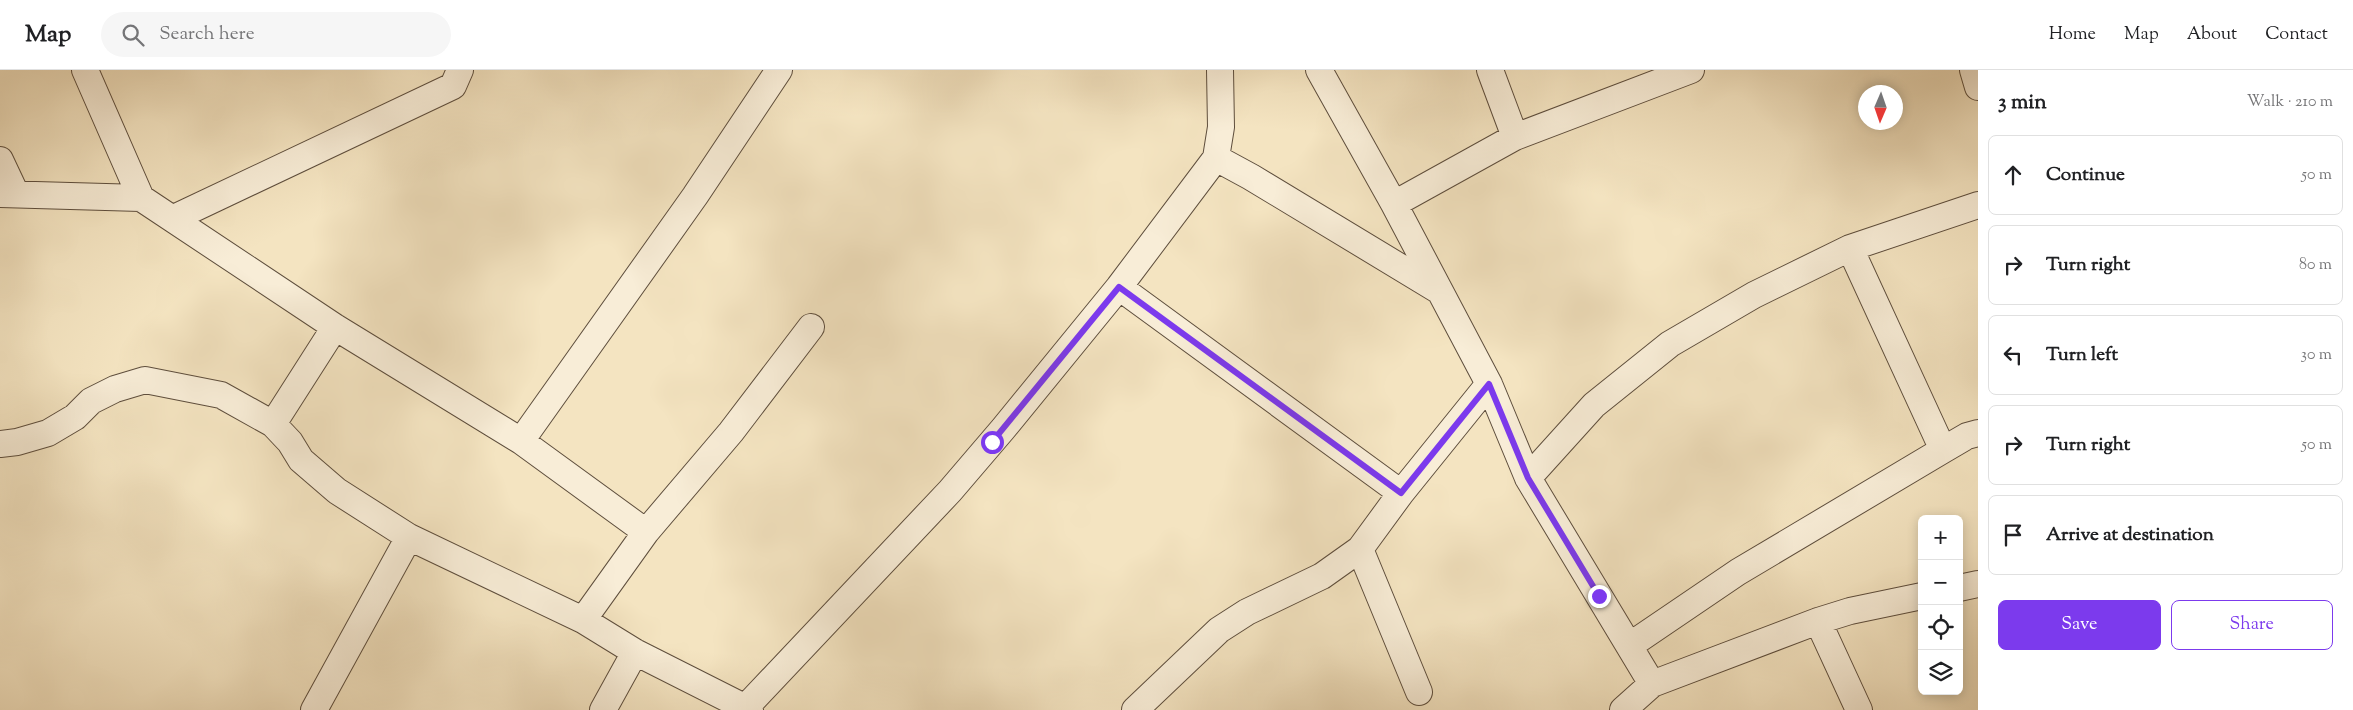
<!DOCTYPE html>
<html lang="en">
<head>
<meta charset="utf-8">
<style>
  body { margin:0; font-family:"Sorts Mill Goudy",serif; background:#f6f6f6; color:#202124 }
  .controls { position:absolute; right:15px; bottom:15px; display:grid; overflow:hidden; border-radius:8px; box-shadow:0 2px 12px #0003 }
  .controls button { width:45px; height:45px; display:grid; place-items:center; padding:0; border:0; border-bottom:1px solid #e0e0e0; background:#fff; color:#202124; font:25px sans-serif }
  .compass { position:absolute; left:1858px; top:15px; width:45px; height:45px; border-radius:50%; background:#fff; box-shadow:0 2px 12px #0003; rotate:182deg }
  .stop { position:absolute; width:15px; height:15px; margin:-11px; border:4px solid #7c3aed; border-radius:50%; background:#fff }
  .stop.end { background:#7c3aed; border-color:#fff; box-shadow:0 1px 5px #0008 }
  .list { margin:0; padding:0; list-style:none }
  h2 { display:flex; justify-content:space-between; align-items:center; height:65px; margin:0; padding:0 20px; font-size:21px }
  h2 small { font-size:16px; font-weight:400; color:#757577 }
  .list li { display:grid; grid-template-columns:32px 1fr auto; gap:15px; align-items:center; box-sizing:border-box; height:80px; margin:0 10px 10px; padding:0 10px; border:1px solid #e0e0e0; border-radius:8px }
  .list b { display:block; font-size:19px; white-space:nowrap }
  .list em { font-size:16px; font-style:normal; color:#757577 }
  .actions { display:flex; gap:10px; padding:15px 20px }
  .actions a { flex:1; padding:11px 0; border:1px solid #7c3aed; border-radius:8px; text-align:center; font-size:18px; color:#7c3aed }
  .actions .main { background:#7c3aed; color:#fff }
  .icon { flex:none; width:28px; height:28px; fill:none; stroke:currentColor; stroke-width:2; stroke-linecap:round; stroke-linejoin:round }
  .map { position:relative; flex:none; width:1978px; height:640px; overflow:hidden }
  header { display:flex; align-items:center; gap:30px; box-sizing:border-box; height:70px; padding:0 25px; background:#fff; border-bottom:1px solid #e0e0e0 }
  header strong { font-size:24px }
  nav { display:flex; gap:28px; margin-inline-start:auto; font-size:18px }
  .search { width:350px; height:45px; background:#f6f6f6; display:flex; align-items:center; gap:12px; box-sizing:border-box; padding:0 18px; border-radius:28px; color:#757577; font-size:19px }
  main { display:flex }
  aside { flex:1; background:#fff }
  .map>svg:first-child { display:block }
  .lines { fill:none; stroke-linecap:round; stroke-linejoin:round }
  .street-casing { stroke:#5e4e3d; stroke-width:28 }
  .street { stroke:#f8edd7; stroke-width:26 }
  .route { stroke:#7c3aed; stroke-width:6 }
</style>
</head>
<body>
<header>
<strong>Map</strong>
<div class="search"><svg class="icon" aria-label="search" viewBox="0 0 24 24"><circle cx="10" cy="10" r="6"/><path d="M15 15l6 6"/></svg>Search here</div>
<nav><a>Home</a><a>Map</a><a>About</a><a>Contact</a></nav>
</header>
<main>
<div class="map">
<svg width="1978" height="640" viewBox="0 0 1978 640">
  <rect width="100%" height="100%" fill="#f4e4c1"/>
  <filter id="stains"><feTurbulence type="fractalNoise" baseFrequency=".004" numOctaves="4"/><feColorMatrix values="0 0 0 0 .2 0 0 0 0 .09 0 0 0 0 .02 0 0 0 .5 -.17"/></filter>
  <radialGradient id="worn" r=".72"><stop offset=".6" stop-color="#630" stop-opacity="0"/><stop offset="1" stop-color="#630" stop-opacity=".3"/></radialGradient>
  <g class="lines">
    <defs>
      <path id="street" d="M85,0L141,128
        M1319,0L1394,134L1489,314L1528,408L1652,614L1818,551L1850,541L1922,526
        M1490,0L1515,67
        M1973,0L1978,17
        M1216,88L1221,57L1220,0
        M0,90L16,124
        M0,124L141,128L335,257L521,371L646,462
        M1394,134L1515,67L1691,0
        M174,148L453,16L460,0
        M1850,178L1943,380
        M1119,217L1401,423
        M273,354L335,257
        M521,371L695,126L779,0
        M0,374L17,372L48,363L75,347L91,331L115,319L145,310L221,325L273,354L290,372L301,390L337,421L409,467L583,550L635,582L750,640
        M1528,408L1594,335L1670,274L1754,225L1850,178L1978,135
        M1360,479L1419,622
        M1959,518L1978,514
        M583,550L646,462L731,362L811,257
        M1818,551L1859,640
        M1629,576L1738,502L1943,380L1967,366L1978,363
        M746,637L950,421L1003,359L1119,217L1216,88L1251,107L1438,220
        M314,640L409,467
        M603,640L635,582
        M1135,640L1219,560L1247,542L1322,506L1360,479L1401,423L1489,314
        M1623,640L1652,614"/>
    </defs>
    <use href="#street" class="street-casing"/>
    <use href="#street" class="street"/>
  </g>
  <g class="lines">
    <path class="route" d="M992,372L1119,217L1401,423L1489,314L1528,408L1599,526"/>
  </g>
  <rect width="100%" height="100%" filter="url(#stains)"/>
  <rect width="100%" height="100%" fill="url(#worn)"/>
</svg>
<div class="controls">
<button>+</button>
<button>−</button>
<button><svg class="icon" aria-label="locate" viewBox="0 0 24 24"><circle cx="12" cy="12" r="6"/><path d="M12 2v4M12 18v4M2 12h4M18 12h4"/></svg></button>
<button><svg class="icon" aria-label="layers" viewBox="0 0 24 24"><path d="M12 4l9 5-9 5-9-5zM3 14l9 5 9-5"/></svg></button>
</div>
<svg class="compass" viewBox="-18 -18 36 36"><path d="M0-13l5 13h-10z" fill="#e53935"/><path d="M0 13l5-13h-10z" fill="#757577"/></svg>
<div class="stop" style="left:992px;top:372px"></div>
<div class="stop end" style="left:1599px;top:526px"></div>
</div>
<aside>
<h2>3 min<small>Walk · 210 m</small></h2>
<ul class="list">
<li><svg class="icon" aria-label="ahead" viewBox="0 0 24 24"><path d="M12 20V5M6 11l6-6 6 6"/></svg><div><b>Continue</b></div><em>50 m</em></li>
<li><svg class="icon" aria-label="right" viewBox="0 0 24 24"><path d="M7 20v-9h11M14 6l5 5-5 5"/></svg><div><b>Turn right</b></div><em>80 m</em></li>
<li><svg class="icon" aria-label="left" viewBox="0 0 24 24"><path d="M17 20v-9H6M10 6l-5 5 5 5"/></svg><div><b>Turn left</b></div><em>30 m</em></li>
<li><svg class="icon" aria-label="right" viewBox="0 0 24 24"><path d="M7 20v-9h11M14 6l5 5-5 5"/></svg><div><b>Turn right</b></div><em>50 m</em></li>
<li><svg class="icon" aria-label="arrive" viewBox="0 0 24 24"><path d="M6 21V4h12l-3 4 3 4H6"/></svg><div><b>Arrive at destination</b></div></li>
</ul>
<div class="actions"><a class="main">Save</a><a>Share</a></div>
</aside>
</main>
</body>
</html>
